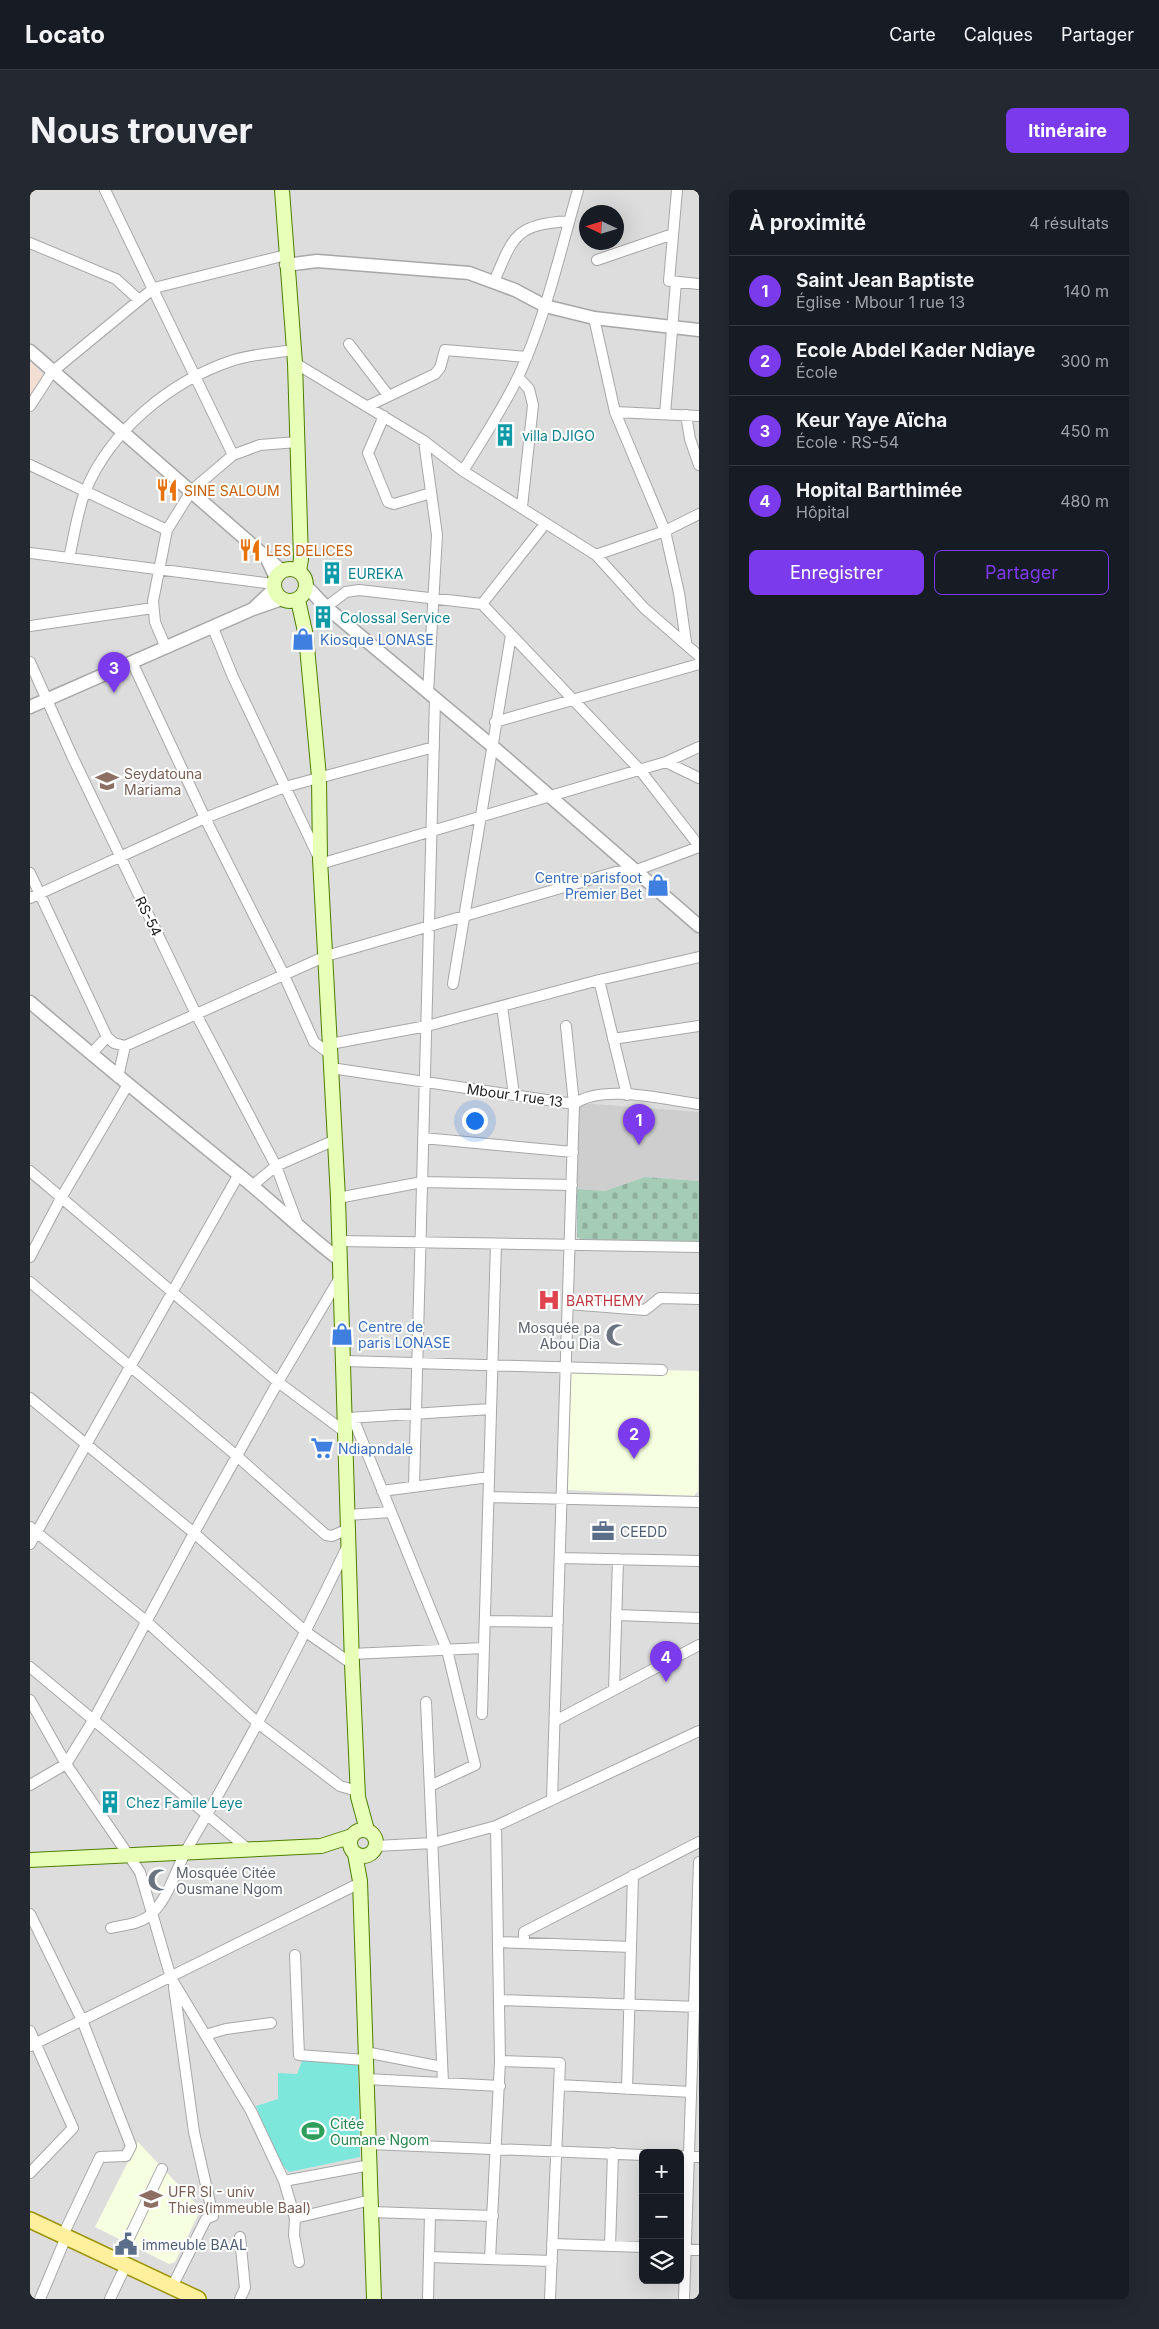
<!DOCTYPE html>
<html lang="fr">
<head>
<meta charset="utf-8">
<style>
  body { margin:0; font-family:Inter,sans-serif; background:#242831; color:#f1f3f6 }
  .controls { position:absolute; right:15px; bottom:15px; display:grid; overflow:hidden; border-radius:8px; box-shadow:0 5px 20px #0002 }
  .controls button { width:45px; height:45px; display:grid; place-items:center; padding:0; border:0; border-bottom:1px solid #363941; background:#171b24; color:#f1f3f6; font:25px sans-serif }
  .compass { position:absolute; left:549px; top:15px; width:45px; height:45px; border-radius:50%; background:#171b24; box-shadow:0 5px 20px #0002; rotate:274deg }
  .you { position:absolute; left:444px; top:930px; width:18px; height:18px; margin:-12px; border:4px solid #fff; border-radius:50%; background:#1a73e8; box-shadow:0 0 0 8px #1a73e833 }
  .badge { display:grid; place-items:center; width:32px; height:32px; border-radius:50%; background:#7c3aed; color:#fff; font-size:16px; font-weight:700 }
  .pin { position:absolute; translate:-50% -41px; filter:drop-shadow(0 1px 2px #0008) }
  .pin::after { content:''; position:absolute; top:26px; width:18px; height:15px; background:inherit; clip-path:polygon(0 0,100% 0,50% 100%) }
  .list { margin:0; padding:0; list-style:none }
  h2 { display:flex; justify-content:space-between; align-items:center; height:65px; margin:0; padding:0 20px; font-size:21px }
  h2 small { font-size:16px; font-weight:400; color:#9ea1a6 }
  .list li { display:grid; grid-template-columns:32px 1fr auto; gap:15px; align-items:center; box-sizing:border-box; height:70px; padding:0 20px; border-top:1px solid #363941 }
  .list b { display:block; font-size:19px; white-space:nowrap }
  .list p { margin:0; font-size:16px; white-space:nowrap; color:#9ea1a6 }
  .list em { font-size:16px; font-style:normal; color:#9ea1a6 }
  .actions { display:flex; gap:10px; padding:15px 20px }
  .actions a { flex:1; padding:11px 0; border:1px solid #7c3aed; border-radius:8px; text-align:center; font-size:18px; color:#7c3aed }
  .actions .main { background:#7c3aed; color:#fff }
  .icon { flex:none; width:28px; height:28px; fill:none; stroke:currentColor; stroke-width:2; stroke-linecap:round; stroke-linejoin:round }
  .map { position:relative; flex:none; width:669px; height:2109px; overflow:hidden; border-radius:8px }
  header { display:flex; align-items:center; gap:30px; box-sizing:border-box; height:70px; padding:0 25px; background:#171b24; border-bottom:1px solid #363941 }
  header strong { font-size:24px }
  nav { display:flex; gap:28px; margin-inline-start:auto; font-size:18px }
  .intro { display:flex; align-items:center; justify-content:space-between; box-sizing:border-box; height:120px; padding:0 30px }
  h1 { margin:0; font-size:35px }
  .button { padding:12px 22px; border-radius:8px; background:#7c3aed; color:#fff; font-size:18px; font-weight:700 }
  main { display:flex; gap:30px; padding:0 30px }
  aside { flex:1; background:#171b24; border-radius:8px; box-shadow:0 5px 20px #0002 }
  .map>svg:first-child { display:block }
  .residential { fill:#dedddd; fill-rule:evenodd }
  .commercial { fill:#f3ded4 }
  .education { fill:#f7ffe1 }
  .religious { fill:#cecece }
  .cemetery { fill:url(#cemetery-stones) }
  .pitch { fill:#7de7db }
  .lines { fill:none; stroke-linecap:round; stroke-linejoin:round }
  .minor-casing { stroke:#a7a7a7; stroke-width:12 }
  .tertiary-casing { stroke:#a7a7a7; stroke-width:15 }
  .secondary-casing { stroke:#4d7e00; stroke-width:16 }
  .primary-casing { stroke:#9c9300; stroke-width:18 }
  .minor { stroke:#fff; stroke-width:10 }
  .tertiary { stroke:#fff; stroke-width:12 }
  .secondary { stroke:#e7ffb6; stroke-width:14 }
  .primary { stroke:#fff09d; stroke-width:15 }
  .labels { text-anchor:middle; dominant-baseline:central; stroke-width:4; stroke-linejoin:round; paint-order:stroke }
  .culture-label { font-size:14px; fill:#0d838f; stroke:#fff; text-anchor:start }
  .food-label { font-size:14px; fill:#c56008; stroke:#fff; text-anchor:start }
  .shop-label { font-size:14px; fill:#366cbe; stroke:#fff; text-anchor:start }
  .education-label { font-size:14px; fill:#785e54; stroke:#fff; text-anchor:start }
  .street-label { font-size:14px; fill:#202020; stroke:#fff }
  .health-label { font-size:14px; fill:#be3a42; stroke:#fff; text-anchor:start }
  .worship-label { font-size:14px; fill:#5b616d; stroke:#fff; text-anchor:end }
  .service-label { font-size:14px; fill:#4e5e75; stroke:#fff; text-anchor:start }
  .leisure-label { font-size:14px; fill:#27864d; stroke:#fff; text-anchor:start }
</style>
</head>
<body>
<header>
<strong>Locato</strong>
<nav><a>Carte</a><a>Calques</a><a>Partager</a></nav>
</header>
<div class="intro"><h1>Nous trouver</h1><a class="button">Itinéraire</a></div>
<main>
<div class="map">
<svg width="669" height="2109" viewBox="0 0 669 2109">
  <defs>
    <pattern id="cemetery-stones" width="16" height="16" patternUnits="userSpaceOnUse" patternTransform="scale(1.25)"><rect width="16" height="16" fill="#a5ccb6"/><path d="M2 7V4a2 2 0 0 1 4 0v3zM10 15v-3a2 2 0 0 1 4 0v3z" fill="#8eaf9c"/></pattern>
  </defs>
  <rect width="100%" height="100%" fill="#f1f1e6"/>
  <path class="residential" d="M0,0H669V2109H0ZM556,22H586V52H556ZM613,1963H650V2090H613Z"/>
  <path class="commercial" d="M0,170L13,185L0,206Z"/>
  <path class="education" d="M541,1178L669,1181L668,1301L664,1306L538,1300Z
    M108,1952L171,2019L145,2072L139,2074L65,2037Z"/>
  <path class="religious" d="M551,913L669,922V991L615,987L575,1001L547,999L549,920Z"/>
  <path class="cemetery" d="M615,987L669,991V1055L555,1051L547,1047V999L575,1001Z"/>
  <path class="pitch" d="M274,1866L328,1875L330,1967L259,1982L247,1969L226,1916L248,1909V1883L267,1884Z"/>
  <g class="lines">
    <defs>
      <path id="minor" d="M75,0L203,265
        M647,0L639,91L669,94
        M0,53L86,89L109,110
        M567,70L643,44
        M464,92C484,44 486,35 539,31
        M564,128L585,222L635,341L566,365
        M319,154L358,205
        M265,173L394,251L433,281L566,365L614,418L669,466
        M488,187L499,199L503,215L492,317
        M0,216L22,182L124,98L256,65
        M338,216L405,184L410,178L415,160L497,167
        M585,222L669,226
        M635,224L646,92
        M656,225L660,249L669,275
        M354,226L338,263L358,312L364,314L401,303
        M394,251L407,345L398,503
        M0,275L137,340
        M433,281C452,250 473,219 489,185C516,126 530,62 548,0
        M0,363L244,394
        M39,368C44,347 47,323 55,302C80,240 142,190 204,170C224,164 244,163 264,160
        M452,414L515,334
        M296,417L316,402L329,400L452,414L610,580L669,656
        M0,436L123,418
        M183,438L203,487L288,666
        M656,452L649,403L635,341L669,324
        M136,458L125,432L123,411L137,340L162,300L203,265L230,255L267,252
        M0,472L43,568L166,824L246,976L268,1035
        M102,472L175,628L253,783L284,852L300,864
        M465,532L669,474
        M636,572L669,557
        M290,674L636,572L669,588
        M0,683L77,847
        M0,708L175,628L255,597L404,557
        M569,790L597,905
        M423,794L481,445
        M472,816L484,905
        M583,849L669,836
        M300,854L397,836L569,790L669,767
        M61,864L77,847L84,853L95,856L296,766L586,682L607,680L669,657
        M301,878L544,914C574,893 635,910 669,914
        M88,887L95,856
        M393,948L543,962
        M0,981L248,1192L315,1242
        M222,996L246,976L305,950
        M308,1008L392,992L542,995
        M309,1051L669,1057
        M0,1067L31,1008L97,896
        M0,1092L208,1267L296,1345L302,1346L318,1339
        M538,1114L615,1120L630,1108L669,1109
        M314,1171L632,1180
        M0,1208L164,1343L276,1442L322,1474
        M318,1228L461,1219
        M323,1228L417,1460L445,1575L400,1596
        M384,1295L405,509
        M352,1301L459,1287
        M459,1307L669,1312
        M318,1325L361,1322
        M0,1337L117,1432L229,1534L310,1596L327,1601
        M0,1354L209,984
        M530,1368L669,1371
        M586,1425L669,1428
        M455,1431L528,1432
        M321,1464L454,1458
        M0,1477L218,1659
        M584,1500L588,1369
        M0,1510L36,1574L110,1682L141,1788L221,1921L254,1991L265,2028L264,2045L269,2072
        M396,1512L413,1893
        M452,1524L466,1054
        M525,1531L669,1455
        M0,1595L36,1574L64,1529L164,1343L248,1192L309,1089
        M522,1610L544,914L536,836
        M346,1656L403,1653L466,1636L669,1541
        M0,1724L52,1830L101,1956L96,1966L70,1967L33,2045
        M81,1738C94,1735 110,1734 120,1725C138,1710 146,1679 157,1659C215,1560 268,1459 318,1355
        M468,1752L601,1757
        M494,1753V1742L669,1652
        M265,1765L269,1865L335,1870
        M469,1810L669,1817
        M0,1841L43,1938L0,1983
        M175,1845L196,1839L241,1833
        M0,1856L330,1693
        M335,1862L412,1877
        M470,1871L530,1873L520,2109
        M336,1889L470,1896
        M529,1895L661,1902
        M597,1899L603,1685
        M339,1954L613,1965
        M650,1966L669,1967
        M254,1991L340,1975
        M341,2022L463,2026
        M265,2028L341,2010
        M210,2047L215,2098L210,2109
        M522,2054L613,2057
        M580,2056L583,1963
        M650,2059L669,2060
        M399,2067L522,2071
        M460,2069L470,1871L466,1636
        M88,2071L132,1979
        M142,2097L176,2029L183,2026L164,1942L144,1797
        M10,2109L36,2047
        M80,2109L96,2075
        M398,2109L400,2024
        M654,2109L669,1672"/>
      <path id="tertiary" d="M256,75L287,71L439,83L485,100L515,116L564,128L669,140
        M0,161L252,381
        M237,369L246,388
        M277,397L296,417L461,555L669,736
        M224,418L244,399
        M0,517L223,419L252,409
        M0,812C69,871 138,927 208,984C243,1012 274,1043 310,1070"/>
      <path id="secondary" d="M252,0L265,173L271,369L269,381
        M244 395a16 16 0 1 1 32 0a16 16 0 1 1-32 0Z
        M268,410L276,446L289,587L290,669L308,1008L322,1474L328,1607L337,1640
        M320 1653a13 13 0 1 1 26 0a13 13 0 1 1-26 0Z
        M325,1664L330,1691L344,2109
        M0,1670L291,1656L322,1646"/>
      <path id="primary" d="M0,2030L168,2109"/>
    </defs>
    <use href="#minor" class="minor-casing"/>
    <use href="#tertiary" class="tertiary-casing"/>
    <use href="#secondary" class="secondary-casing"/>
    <use href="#primary" class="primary-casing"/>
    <use href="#minor" class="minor"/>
    <use href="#tertiary" class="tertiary"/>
    <use href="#secondary" class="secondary"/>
    <use href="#primary" class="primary"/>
  </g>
  <defs>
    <symbol id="building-bare" viewBox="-9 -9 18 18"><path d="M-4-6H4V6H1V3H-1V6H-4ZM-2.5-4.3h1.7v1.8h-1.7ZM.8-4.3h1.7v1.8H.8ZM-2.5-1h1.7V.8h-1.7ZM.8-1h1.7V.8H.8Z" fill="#0f9aa8" stroke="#fff" stroke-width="2.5" paint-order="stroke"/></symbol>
    <symbol id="restaurant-bare" viewBox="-9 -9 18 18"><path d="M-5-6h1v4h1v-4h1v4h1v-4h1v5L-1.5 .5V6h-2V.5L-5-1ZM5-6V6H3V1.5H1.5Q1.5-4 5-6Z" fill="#e8710a" stroke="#fff" stroke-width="2.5" paint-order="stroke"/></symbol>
    <symbol id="shop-bare" viewBox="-9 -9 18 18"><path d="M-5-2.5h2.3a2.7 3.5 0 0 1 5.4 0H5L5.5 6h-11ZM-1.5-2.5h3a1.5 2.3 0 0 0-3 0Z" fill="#3f7fe0" stroke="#fff" stroke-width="2.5" paint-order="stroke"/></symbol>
    <symbol id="school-bare" viewBox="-9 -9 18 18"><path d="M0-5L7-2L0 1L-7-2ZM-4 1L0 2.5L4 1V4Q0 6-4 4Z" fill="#8d6e63" stroke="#fff" stroke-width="2.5" paint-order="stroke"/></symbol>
    <symbol id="hospital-bare" viewBox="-9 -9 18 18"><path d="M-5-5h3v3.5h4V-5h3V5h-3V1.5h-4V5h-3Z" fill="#e0444e" stroke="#fff" stroke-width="2.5" paint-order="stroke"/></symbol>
    <symbol id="mosque-bare" viewBox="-9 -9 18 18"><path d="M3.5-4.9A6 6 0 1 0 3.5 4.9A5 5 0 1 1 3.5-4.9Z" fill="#6b7280" stroke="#fff" stroke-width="2.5" paint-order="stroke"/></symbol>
    <symbol id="supermarket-bare" viewBox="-9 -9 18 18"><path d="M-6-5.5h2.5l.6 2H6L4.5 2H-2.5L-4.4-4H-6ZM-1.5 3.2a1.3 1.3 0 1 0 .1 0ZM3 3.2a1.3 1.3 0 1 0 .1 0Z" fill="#3f7fe0" stroke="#fff" stroke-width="2.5" paint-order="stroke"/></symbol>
    <symbol id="office-bare" viewBox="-9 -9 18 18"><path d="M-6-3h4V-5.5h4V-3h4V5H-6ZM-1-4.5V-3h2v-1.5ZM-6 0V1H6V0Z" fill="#5c6f8a" stroke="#fff" stroke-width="2.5" paint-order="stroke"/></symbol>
    <symbol id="stadium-bare" viewBox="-9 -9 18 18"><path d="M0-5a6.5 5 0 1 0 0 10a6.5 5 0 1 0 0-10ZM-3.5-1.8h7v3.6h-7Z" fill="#2e9e5b" stroke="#fff" stroke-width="2.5" paint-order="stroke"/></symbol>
    <symbol id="university-bare" viewBox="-9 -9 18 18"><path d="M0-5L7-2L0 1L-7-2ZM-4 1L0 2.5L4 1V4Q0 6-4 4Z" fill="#8d6e63" stroke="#fff" stroke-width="2.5" paint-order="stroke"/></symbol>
    <symbol id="civic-bare" viewBox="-9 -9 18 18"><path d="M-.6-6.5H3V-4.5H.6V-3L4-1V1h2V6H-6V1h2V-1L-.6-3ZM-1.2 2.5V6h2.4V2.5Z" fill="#5c6f8a" stroke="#fff" stroke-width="2.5" paint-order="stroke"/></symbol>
  </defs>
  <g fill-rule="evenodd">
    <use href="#building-bare" x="459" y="229" width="32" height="32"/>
    <use href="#restaurant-bare" x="121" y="284" width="32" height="32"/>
    <use href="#restaurant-bare" x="204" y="344" width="32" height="32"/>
    <use href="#building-bare" x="286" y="367" width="32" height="32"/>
    <use href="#building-bare" x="277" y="411" width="32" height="32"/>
    <use href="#shop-bare" x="257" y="433" width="32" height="32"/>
    <use href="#school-bare" x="61" y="575" width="32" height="32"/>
    <use href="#shop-bare" x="612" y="679" width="32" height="32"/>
    <use href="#hospital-bare" x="503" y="1094" width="32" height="32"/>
    <use href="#shop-bare" x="296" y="1128" width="32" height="32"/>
    <use href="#mosque-bare" x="571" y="1129" width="32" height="32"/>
    <use href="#supermarket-bare" x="276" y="1242" width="32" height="32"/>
    <use href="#office-bare" x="557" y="1325" width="32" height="32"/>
    <use href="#building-bare" x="64" y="1596" width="32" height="32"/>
    <use href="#mosque-bare" x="113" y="1674" width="32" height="32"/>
    <use href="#stadium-bare" x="267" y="1925" width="32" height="32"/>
    <use href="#university-bare" x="105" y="1993" width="32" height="32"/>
    <use href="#civic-bare" x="80" y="2038" width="32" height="32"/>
  </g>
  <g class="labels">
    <g class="culture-label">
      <text x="492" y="245">villa DJIGO</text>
      <text x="318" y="383">EUREKA</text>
      <text x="310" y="427">Colossal Service</text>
      <text x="96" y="1612">Chez Famile Leye</text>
    </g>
    <g class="food-label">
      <text x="154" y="300">SINE SALOUM</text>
      <text x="236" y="360">LES DELICES</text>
    </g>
    <g class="shop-label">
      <text x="290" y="449">Kiosque LONASE</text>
      <text x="612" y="687" text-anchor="end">Centre parisfoot<tspan x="612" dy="16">Premier Bet</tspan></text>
      <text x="328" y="1136">Centre de<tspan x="328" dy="16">paris LONASE</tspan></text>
      <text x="308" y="1258">Ndiapndale</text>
    </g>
    <g class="education-label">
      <text x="94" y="583">Seydatouna<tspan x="94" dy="16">Mariama</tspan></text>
      <text x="138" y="2001">UFR SI - univ<tspan x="138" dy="16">Thies(immeuble Baal)</tspan></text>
    </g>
    <g class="street-label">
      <text transform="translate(119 726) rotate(64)">RS-54</text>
      <text transform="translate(485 905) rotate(8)">Mbour 1 rue 13</text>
    </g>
    <g class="health-label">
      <text x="536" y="1110">BARTHEMY</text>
    </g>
    <g class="worship-label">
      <text x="570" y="1137">Mosquée pa<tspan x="570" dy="16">Abou Dia</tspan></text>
      <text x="146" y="1682" text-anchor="start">Mosquée Citée<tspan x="146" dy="16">Ousmane Ngom</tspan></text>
    </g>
    <g class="service-label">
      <text x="590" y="1341">CEEDD</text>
      <text x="112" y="2054">immeuble BAAL</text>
    </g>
    <g class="leisure-label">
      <text x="300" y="1933">Citée<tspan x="300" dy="16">Oumane Ngom</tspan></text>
    </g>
  </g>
</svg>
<div class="controls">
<button>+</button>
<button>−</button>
<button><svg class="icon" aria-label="layers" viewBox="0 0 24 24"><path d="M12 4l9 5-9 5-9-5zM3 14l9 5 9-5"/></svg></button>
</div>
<svg class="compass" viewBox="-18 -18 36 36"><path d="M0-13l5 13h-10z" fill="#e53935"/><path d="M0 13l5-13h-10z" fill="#9ea1a6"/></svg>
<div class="you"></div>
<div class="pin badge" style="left:609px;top:955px">1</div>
<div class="pin badge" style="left:604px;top:1269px">2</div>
<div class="pin badge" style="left:84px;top:503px">3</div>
<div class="pin badge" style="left:636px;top:1492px">4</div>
</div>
<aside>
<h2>À proximité<small>4 résultats</small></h2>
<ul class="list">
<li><span class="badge">1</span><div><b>Saint Jean Baptiste</b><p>Église · Mbour 1 rue 13</p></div><em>140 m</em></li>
<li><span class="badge">2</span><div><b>Ecole Abdel Kader Ndiaye</b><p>École</p></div><em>300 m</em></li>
<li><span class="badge">3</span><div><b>Keur Yaye Aïcha</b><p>École · RS-54</p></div><em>450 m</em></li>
<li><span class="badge">4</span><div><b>Hopital Barthimée</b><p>Hôpital</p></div><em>480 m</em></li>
</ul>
<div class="actions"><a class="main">Enregistrer</a><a>Partager</a></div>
</aside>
</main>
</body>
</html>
